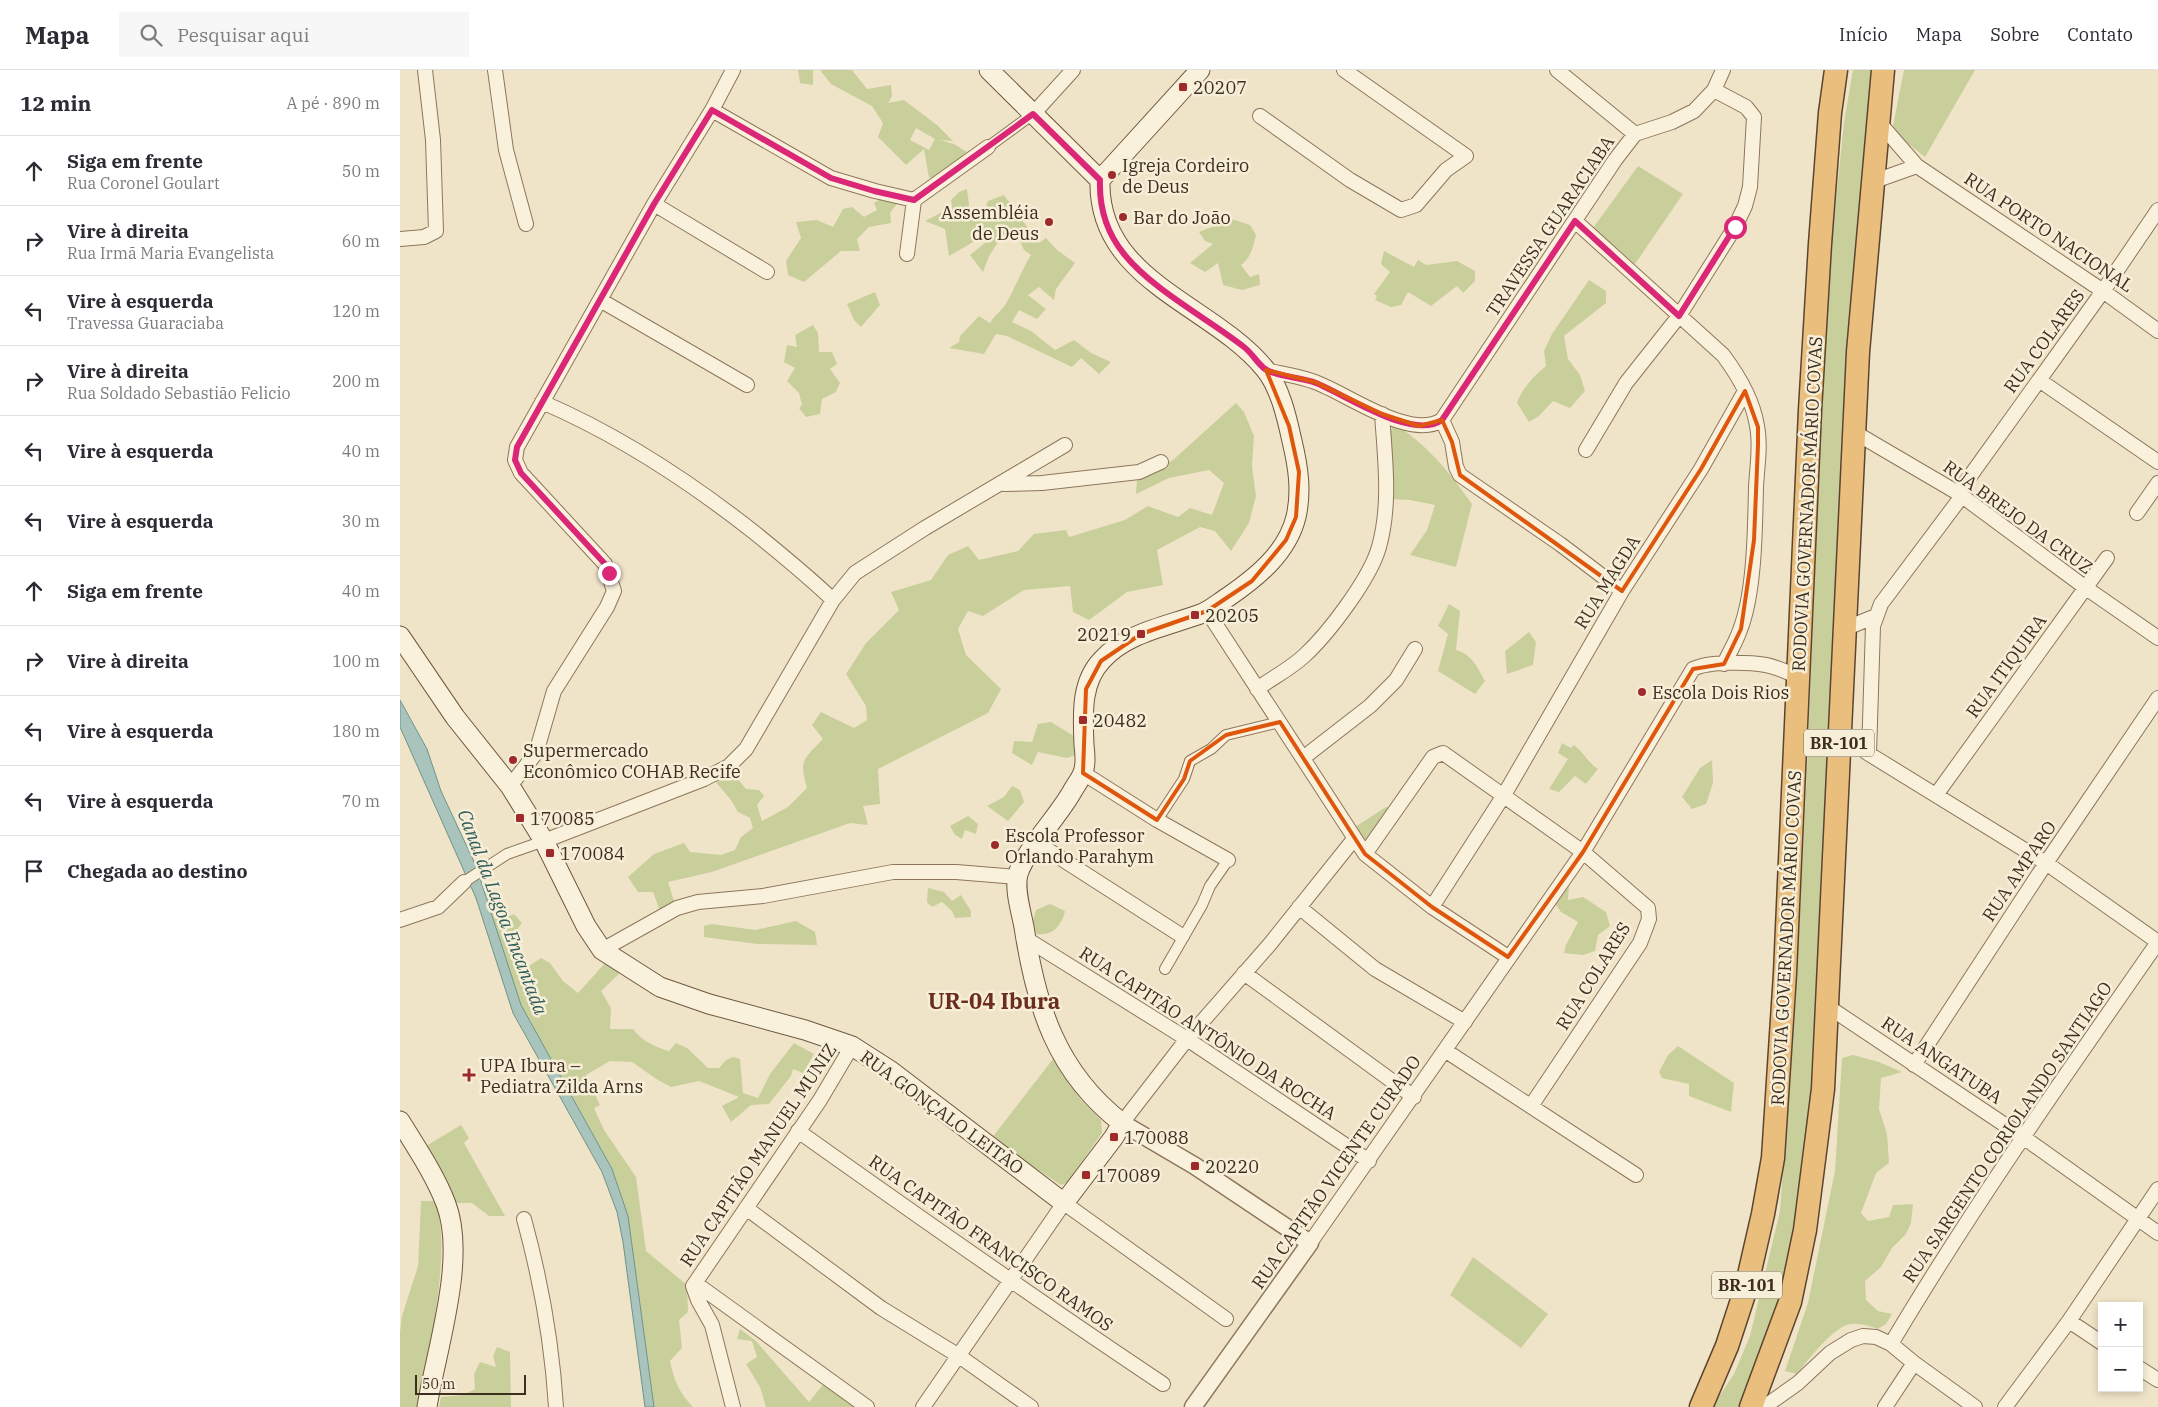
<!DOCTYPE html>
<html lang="pt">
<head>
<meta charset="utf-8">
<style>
  body { margin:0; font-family:"IBM Plex Serif",serif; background:#f7f7f7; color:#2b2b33 }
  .controls { position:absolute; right:15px; bottom:15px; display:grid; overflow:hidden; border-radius:0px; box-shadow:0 2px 8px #0003 }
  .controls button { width:45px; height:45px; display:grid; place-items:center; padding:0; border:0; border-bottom:1px solid #e1e1e2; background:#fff; color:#2b2b33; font:25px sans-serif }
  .scale { position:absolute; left:15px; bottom:12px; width:111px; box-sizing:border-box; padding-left:5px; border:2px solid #3d2e20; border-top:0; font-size:14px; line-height:18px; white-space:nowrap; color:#3d2e20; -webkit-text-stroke:4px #f7eed8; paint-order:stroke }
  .stop { position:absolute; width:15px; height:15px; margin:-11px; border:4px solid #db2777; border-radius:50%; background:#fff }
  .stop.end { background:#db2777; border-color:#fff; box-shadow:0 1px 5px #0008 }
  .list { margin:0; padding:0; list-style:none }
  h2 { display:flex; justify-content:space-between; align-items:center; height:65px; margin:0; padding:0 20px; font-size:21px }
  h2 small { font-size:16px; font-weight:400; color:#7c7c81 }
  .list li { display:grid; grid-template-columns:32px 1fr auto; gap:15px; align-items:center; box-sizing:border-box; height:70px; padding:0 20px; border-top:1px solid #e1e1e2 }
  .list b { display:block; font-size:19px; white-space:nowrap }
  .list p { margin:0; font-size:16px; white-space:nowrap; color:#7c7c81 }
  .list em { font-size:16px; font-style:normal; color:#7c7c81 }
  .icon { flex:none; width:28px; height:28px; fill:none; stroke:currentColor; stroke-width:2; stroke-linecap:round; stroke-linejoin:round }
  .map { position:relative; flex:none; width:1758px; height:1337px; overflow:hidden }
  header { display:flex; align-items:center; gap:30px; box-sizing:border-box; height:70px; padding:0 25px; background:#fff; border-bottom:1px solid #e1e1e2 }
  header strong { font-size:24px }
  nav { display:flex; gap:28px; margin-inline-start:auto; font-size:18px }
  .search { width:350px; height:45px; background:#f7f7f7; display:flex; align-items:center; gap:12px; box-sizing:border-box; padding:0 18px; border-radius:0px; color:#7c7c81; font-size:19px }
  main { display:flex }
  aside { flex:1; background:#fff }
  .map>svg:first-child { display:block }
  .green { fill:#c9cf9b; fill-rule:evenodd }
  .water { fill:#a9c4bc; stroke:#6f938a }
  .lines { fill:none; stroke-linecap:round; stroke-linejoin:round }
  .pedestrian-casing { stroke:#8d765c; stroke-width:12 }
  .minor-casing { stroke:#8d765c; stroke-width:16 }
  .tertiary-casing { stroke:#8d765c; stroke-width:19 }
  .secondary-casing { stroke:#6f573f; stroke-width:21 }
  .trunk-casing { stroke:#5b4430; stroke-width:25 }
  .pedestrian { stroke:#faf1dc; stroke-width:10 }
  .minor { stroke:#faf1dc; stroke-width:14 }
  .tertiary { stroke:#faf1dc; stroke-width:16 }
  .secondary { stroke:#faf1dc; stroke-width:19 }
  .trunk { stroke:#eabe7c; stroke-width:22 }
  .route { stroke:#db2777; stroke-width:6 }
  .marked { fill:none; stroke:#df570d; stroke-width:4; stroke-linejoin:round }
  .poi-dot { fill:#9e2a2b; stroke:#f7eed8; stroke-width:2 }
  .labels { text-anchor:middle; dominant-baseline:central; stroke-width:5; stroke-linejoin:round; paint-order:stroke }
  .shield { fill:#f7eed8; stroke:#756857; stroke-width:1 }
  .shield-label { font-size:16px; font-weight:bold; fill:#3d2e20 }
  .poi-label { font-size:18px; fill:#3d2e20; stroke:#f7eed8; text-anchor:start }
  .street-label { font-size:18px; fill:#3d2e20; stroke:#f7eed8 }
  .water-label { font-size:19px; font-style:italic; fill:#2f5d5a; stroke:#f7eed8 }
  .district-label { font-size:22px; font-weight:bold; fill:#6b2e1e; stroke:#f7eed8 }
</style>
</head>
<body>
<header>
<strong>Mapa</strong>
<div class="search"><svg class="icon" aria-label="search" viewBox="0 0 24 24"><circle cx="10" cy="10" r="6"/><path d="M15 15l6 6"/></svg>Pesquisar aqui</div>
<nav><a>Início</a><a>Mapa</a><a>Sobre</a><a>Contato</a></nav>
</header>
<main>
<aside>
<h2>12 min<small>A pé · 890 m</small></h2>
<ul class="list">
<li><svg class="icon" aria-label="ahead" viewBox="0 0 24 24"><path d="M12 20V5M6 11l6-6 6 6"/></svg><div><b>Siga em frente</b><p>Rua Coronel Goulart</p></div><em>50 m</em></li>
<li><svg class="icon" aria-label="right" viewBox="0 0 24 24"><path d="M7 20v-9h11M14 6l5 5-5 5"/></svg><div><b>Vire à direita</b><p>Rua Irmã Maria Evangelista</p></div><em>60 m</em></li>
<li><svg class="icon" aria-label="left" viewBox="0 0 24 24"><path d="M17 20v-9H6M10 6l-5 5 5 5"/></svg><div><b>Vire à esquerda</b><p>Travessa Guaraciaba</p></div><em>120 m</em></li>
<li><svg class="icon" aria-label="right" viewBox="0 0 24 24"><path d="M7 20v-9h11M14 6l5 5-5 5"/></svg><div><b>Vire à direita</b><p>Rua Soldado Sebastião Felicio</p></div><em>200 m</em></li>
<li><svg class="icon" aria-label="left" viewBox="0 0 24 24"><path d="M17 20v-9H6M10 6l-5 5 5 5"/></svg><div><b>Vire à esquerda</b></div><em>40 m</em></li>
<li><svg class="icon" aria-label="left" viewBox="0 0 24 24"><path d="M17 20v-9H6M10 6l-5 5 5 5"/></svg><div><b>Vire à esquerda</b></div><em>30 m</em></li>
<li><svg class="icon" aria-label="ahead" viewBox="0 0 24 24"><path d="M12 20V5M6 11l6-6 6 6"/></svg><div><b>Siga em frente</b></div><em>40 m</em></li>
<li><svg class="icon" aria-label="right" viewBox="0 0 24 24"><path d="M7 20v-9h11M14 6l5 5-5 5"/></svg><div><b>Vire à direita</b></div><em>100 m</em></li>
<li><svg class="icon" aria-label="left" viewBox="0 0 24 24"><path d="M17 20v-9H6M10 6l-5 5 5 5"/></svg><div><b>Vire à esquerda</b></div><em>180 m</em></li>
<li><svg class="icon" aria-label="left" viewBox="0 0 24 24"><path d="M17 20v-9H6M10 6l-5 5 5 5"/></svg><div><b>Vire à esquerda</b></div><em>70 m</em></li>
<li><svg class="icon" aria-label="arrive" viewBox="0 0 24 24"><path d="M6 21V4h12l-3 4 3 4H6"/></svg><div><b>Chegada ao destino</b></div></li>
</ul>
</aside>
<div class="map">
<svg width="1758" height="1337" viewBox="0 0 1758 1337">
  <rect width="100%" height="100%" fill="#f0e4c8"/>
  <path class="green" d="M398,0H413V15L400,13Z
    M420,0H452L467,19L491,15L492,26L488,33L504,30L537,55L553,71L540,70L554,74L567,82L539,106L529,108L524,79L506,95L478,67L483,53L472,36L431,14ZM516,58L535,69L529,80L510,70Z
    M1453,0H1478L1426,864L1403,1131L1382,1227L1343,1337H1312L1334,1304L1350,1266L1380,1141L1395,937L1407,701L1426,229L1444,52Z
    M1504,0H1575L1525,87L1492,61Z
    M1238,96L1283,124L1235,194L1193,158Z
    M567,119L570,142L585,139L588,131L604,125L639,173L646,168L657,180L675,193L656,219L654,230L639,217L628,225L646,239L637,249L619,240L612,252L631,261L655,280L674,270L691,283L711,292L699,304L681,288L672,297L607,266L596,264L584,284L549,278L559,272L560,266L579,246L590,253C594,246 601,241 605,235C615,219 621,201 631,185L624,180L615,159L602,166L589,186L583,202L570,185L589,170V163L549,186L545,159L525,151L546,140L553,144L551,130L559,122Z
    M484,127L499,131L490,143L491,153L469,157L457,169L460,181H441L404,212L388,205L386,191L401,168L396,152L417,150L433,157L443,139L452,137L464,147L477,140L474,133Z
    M832,149L850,155L856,165C853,178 851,187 841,195L850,207L859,204L860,215L842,220L823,215L818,193L805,202L790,193L813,174L805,171L799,162Z
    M984,181L1014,197L1018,190L1026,195L1057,191L1075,201V211L1063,223L1057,216L1031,236L1008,222L1001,235L991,237L975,230L977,226L974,224L990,202L981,194Z
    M1189,210L1206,221V233L1164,266L1168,289L1180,305L1185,321L1170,338L1153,331L1139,346L1129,352L1117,333C1123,317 1133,307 1146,296L1144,281L1152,264Z
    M475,222L480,235L461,257L454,250L447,234Z
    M413,255L418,263L419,282H432L437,294L430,299L440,313L436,322L422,329L420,344L406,347L399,338L402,335L399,323L387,311L395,298L384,292L387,275L397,277L395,265Z
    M836,333L844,342L854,366L852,396L856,426L849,453L831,481L815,461L800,457L757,480L763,515L727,522L689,550L673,542L670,516L624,520L583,546L568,541L558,559L566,585L601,619L588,643L478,699L480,734L463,736L468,755L450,753L312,802L268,812L274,831L260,841L253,822H238L228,807L254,784L284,773L290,782L321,785L335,780L341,767L353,758L350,748L338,742L331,730L314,710L333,703L346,719L359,720L364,726L357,735L362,751L388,737L407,718C399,689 403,690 423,669L412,655L421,642L454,658L467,650L466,636L446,604L466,573L499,540L491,522L531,510L548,485L568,476L579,490L618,481L634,464L666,460L669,467L725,450L748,436L778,447L790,438L812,445L824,413L809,400L769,408L736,424L737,409L773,390Z
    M994,354C1026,373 1050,403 1072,434L1056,497L1010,485L1027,460L1035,435L1010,430L990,429L989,363Z
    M1049,534L1060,541L1056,580C1072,584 1077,597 1085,611L1075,624L1038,601L1048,564L1038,556Z
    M1129,562L1136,572L1133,595L1107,604L1105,581Z
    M651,652L674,666L675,685L667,688L638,682L632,695L612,683L614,671L632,672L638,654Z
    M1162,673L1171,678L1174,675C1184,682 1187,692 1198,699L1186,714L1175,706L1159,722L1149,719L1168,689L1158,683Z
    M1312,690L1313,713L1306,734L1292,739L1282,727L1300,698Z
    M612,716L620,720L624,732L608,751L587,736L604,727Z
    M986,737L990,738L965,773L952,759Z
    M568,746L578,754L576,764L565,760L562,769L555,765L550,756Z
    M86,814L94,848L101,850L114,844L122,853L108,873L120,899L126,898L141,888L150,893L163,911L178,923L207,891L221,902L201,921L211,938L210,959H233C242,971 255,977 269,981L276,973L287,978L308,998H319L326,990L333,987L340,989L343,1023L358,1028L370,1004L394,973L414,984L403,1003L393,999L391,1006L369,1034L351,1035L331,1052L322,1036L339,1027L299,1011L271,1017L258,1010L232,992L210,991L186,1005L200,1035L194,1038L204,1060L236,1107L246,1181L287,1215L288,1242L279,1250L282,1278L270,1291C274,1310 279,1323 293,1337H254L228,1146L212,1099L121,935L82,817Z
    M1169,814L1168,830L1183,827L1206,842L1210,856L1198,865L1195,881L1183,885L1164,883L1166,875L1178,852L1161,842L1153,831L1161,819Z
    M528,818L544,822L552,831L561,825L571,841V847L555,848L552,841L542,832L532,837L527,832Z
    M650,834L665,841C662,855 653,866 637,864L631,857L636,840Z
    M396,851L415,862L417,875L357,874L304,867V856L312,854L355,860Z
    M1278,976L1334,1013L1331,1042L1289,1026V1014L1262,1008L1259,1002L1268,985Z
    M1453,985L1479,992L1502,1002L1481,1008L1479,1039L1487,1064L1489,1093L1476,1103L1461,1143L1468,1151L1489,1147L1493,1135L1513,1134L1511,1153L1506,1164L1492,1178L1481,1197L1465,1211L1466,1230L1478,1241L1492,1244L1486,1254L1478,1259C1469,1256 1460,1253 1451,1254C1435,1255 1407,1291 1397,1304L1385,1301L1408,1233L1435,1101L1442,988Z
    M653,989L681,1030L701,1050L702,1063L667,1113L661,1115L591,1069Z
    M61,1055L69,1068L64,1073L105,1146H89L72,1133H48L21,1079Z
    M21,1131H36C52,1187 28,1279 19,1337H0V1262L2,1246L18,1196Z
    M1073,1187L1148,1244L1121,1278L1050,1225Z
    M340,1259L356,1271L409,1332L425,1312L457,1337H366L360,1317L346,1294L357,1287L352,1271L337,1269Z
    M97,1277L110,1282L111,1337H39L41,1327L63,1325L75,1319L74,1304L80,1292L96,1297L93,1286Z"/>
  <path class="water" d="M0,630L27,679L41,721L76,796L121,935L212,1099L228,1146L254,1337H245L223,1172L217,1142L202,1102L113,943L76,828L0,657Z"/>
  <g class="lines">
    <defs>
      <path id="pedestrian" d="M588,77L633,44
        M757,750L784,709L790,691L811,679L826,665L880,652
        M64,812L107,784L144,771
        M765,899L802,835L810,816L828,790"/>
      <path id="minor" d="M95,0L106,80L126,154
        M1157,0L1235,64
        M312,40L431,108L475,121L514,130L588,77
        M633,44L673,0
        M860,46L950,110L1001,140L1016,135L1046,100L1066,86L944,0
        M1477,50L1517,96L1703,221L1758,261
        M1472,112L1517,96
        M254,134L367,202
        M1175,151L1323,285C1338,305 1353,330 1357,356C1361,375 1357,397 1356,417C1355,457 1355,522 1340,560C1336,572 1329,583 1324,594
        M0,169L24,167L36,161L33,70L25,0
        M507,184L514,130
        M200,230L347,315
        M866,300C882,304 899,306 915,312C946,323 1010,371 1042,350L1215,90L1235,64L1272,52L1294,41L1314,20L1323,0
        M1639,310L1758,392
        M142,332C219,365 289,411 355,463C382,485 408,506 433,530
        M1042,350L1052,372L1056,397L1060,405L1160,474L1222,521
        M1454,362L1558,423L1686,518L1758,568
        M1186,380L1226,313L1279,246L1335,157L1345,136L1350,117L1354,47L1346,37L1314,20
        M604,414L642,413L739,402L761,392
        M1558,423L1703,221L1758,140
        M1737,443L1758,413
        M807,541L965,784L1032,837L1108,887
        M1444,559L1476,546
        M857,619C872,608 890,599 904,586C928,564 970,509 979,477C991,434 985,389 982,344
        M1439,663L1469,684L1646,793L1758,872
        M1469,684L1473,556L1481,534L1562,426
        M903,688L970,636L996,610L1015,579
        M683,703L757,750L828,790
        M110,716L136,683L154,621L207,537L214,521L205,494L121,403L115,390L117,377L254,134L312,40L333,0
        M1536,725L1707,488
        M144,771L304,709L329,696L346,679L433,530L455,503L525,458L665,375
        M637,773L782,866
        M965,784L1033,687L1043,683L1183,782L1248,838L1249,849L1240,873L1131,1036
        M899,837L975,899L1065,952
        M1032,837L1104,725L1222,521L1301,399L1345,321
        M0,850L38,837L64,812
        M625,868L787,969L969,1091
        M202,880L277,838L298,832L363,826L493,802H556L617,807
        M844,903L1014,1027
        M1427,936L1623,1067L1758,1163
        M1046,981L1236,1105
        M1514,995L1646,793L1758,628
        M722,1053L787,969L870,874L954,769
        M398,1061C519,1147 640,1232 763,1314
        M346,1138L481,1238L559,1286L631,1337
        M124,1149C141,1211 152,1272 156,1337
        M910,1173L1183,782L1293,599C1309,591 1348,592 1366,595C1377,597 1389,603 1399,607
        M295,1213L467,1337
        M1669,1251L1702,1273
        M1491,1274C1573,1136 1666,1004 1758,872
        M1739,1298L1758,1310
        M333,1337L312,1255L298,1230L293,1216L420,1030L452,976
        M523,1337L664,1133L826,1249
        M1364,1337L1398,1313L1430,1283L1451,1270L1463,1266L1476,1267L1491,1274L1514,1293L1575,1337
        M1485,1337L1514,1293
        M1605,1337L1669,1251L1758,1119"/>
      <path id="tertiary" d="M722,1053L795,1096L910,1173L793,1337"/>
      <path id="secondary" d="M589,0L700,110
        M700,110L800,0
        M0,566L55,647L110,716L144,771L186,856L202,880L260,917L309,934L405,960L452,976L491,1001L664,1133L714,1067L722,1053C656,1002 636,936 624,857C621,841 614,819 618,804C626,779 659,746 673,720C677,713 683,706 684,699C686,691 685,683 684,675C683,646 680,613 702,590C727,562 769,556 803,543C812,539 820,532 828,527C857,507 887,483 896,447C902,421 898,396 892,371C887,348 880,317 865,299C812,234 697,211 700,110
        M0,1051C16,1077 35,1105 46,1134C67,1189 36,1280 27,1337"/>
      <path id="trunk" d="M1301,1337L1327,1276L1346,1218L1363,1144L1373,1088L1385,903L1410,340L1420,174L1430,43L1436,0
        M1351,1337L1390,1232L1405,1160L1423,1019L1458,282L1483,0"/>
    </defs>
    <use href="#pedestrian" class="pedestrian-casing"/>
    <use href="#minor" class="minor-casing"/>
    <use href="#tertiary" class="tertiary-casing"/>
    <use href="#secondary" class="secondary-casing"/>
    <use href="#trunk" class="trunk-casing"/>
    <use href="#pedestrian" class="pedestrian"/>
    <use href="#minor" class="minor"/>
    <use href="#tertiary" class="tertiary"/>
    <use href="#secondary" class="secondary"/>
    <use href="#trunk" class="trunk"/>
  </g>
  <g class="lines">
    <path class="route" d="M209,503L205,494L121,403L115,390L117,377L254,134L312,40L431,108L474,121L514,130L633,44L700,110C699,138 707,163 724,184C753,220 807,248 844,277C852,283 857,293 865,299C876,307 902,307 916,313C946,325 1012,371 1042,350L1175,151L1279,246L1335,157"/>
  </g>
  <path class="marked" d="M866,300L915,312L982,344L1019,356L1042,350L1052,372L1060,405L1222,521L1301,399L1345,321L1358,357V375L1354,470L1341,559L1324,594L1293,599L1183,782L1108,887L1032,837L965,784L880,652L826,665L790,691L784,709L757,750L683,703L686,619L701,591L741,564L807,541L852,511L886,470L896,447L899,402L889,356Z"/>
  <g class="poi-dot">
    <rect x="778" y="12" width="10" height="10" rx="2.5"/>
    <circle cx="712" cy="105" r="5"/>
    <circle cx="723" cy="147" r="5"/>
    <circle cx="649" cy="152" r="5"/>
    <rect x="790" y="540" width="10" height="10" rx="2.5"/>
    <rect x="736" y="559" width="10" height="10" rx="2.5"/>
    <circle cx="1242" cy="622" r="5"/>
    <rect x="678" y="645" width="10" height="10" rx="2.5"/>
    <circle cx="113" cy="690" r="5"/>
    <rect x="115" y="743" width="10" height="10" rx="2.5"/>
    <circle cx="595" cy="775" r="5"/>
    <rect x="145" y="778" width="10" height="10" rx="2.5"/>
    <path d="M66.5 997.5h5v5h5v5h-5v5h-5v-5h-5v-5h5z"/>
    <rect x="709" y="1062" width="10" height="10" rx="2.5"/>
    <rect x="790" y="1091" width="10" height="10" rx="2.5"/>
    <rect x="681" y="1100" width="10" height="10" rx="2.5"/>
  </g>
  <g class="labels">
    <g class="shield">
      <rect x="1404" y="659.5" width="70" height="27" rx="4"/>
      <rect x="1312" y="1201.5" width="70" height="27" rx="4"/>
    </g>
    <g class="shield-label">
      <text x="1439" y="673">BR-101</text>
      <text x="1347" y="1215">BR-101</text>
    </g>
    <g class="poi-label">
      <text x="793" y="17">20207</text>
      <text x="722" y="95">Igreja Cordeiro<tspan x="722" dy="21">de Deus</tspan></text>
      <text x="639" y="142" text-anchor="end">Assembléia<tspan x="639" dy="21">de Deus</tspan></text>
      <text x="733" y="147">Bar do João</text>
      <text x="805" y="545">20205</text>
      <text x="731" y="564" text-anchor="end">20219</text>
      <text x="1252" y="622">Escola Dois Rios</text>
      <text x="693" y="650">20482</text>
      <text x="123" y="680">Supermercado<tspan x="123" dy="21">Econômico COHAB Recife</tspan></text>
      <text x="130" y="748">170085</text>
      <text x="605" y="765">Escola Professor<tspan x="605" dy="21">Orlando Parahym</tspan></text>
      <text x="160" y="783">170084</text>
      <text x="80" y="995">UPA Ibura –<tspan x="80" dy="21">Pediatra Zilda Arns</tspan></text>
      <text x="724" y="1067">170088</text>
      <text x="805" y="1096">20220</text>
      <text x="696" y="1105">170089</text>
    </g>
    <g class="street-label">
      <text transform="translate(1150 156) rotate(-56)">TRAVESSA GUARACIABA</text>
      <text transform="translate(1649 162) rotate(34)">RUA PORTO NACIONAL</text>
      <text transform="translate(1644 271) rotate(-54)">RUA COLARES</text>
      <text transform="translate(1407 434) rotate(-87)">RODOVIA GOVERNADOR MÁRIO COVAS</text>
      <text transform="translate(1618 447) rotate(36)">RUA BREJO DA CRUZ</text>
      <text transform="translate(1207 512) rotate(-58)">RUA MAGDA</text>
      <text transform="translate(1606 596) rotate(-54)">RUA ITIQUIRA</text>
      <text transform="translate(1619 801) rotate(-56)">RUA AMPARO</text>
      <text transform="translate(1386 868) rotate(-87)">RODOVIA GOVERNADOR MÁRIO COVAS</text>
      <text transform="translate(1193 906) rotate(-58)">RUA COLARES</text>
      <text transform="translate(808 963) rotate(33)">RUA CAPITÃO ANTÔNIO DA ROCHA</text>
      <text transform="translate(1542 990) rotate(34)">RUA ANGATUBA</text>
      <text transform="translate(542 1042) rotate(36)">RUA GONÇALO LEITÃO</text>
      <text transform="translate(1607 1062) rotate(-56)">RUA SARGENTO CORIOLANDO SANTIAGO</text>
      <text transform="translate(358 1085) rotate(-56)">RUA CAPITÃO MANUEL MUNIZ</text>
      <text transform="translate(936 1102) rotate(-55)">RUA CAPITÃO VICENTE CURADO</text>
      <text transform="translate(591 1173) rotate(35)">RUA CAPITÃO FRANCISCO RAMOS</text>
    </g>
    <g class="water-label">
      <text transform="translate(103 842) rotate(69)">Canal da Lagoa Encantada</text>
    </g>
    <g class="district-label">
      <text x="594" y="930">UR-04 Ibura</text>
    </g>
  </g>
</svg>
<div class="controls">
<button>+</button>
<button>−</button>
</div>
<div class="scale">50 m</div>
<div class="stop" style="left:1335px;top:157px"></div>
<div class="stop end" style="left:209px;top:503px"></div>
</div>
</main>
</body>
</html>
